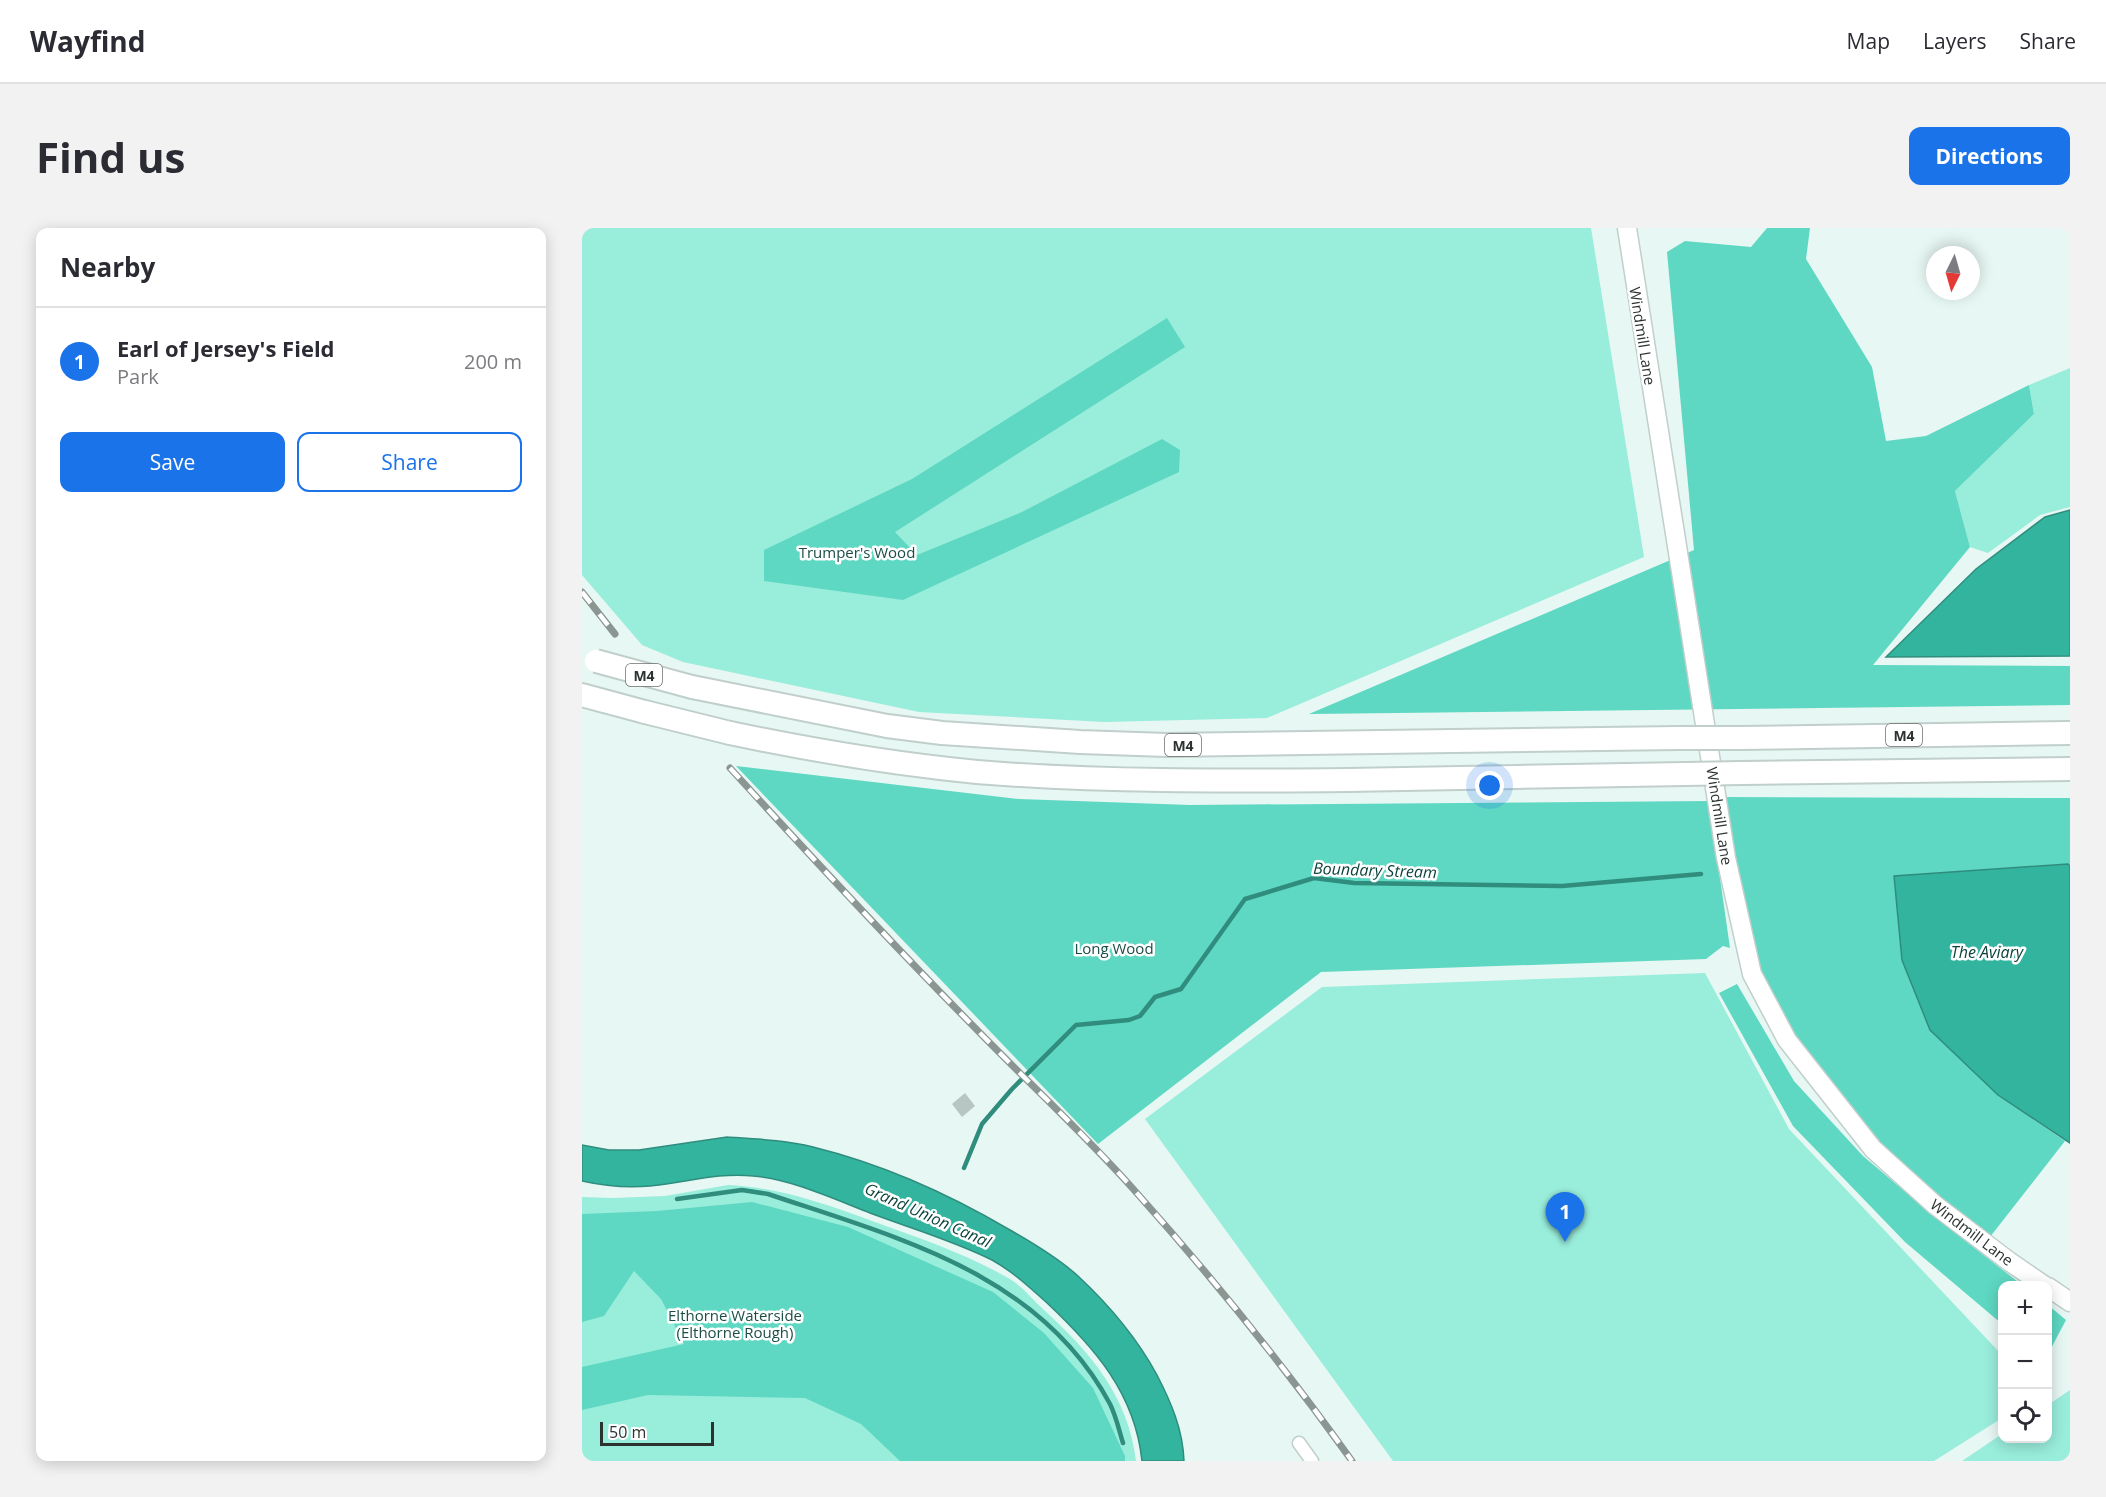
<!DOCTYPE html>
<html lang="en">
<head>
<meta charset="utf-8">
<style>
  body { margin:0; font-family:"Open Sans",sans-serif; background:#f2f2f3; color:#2b2b33 }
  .controls { position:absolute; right:18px; bottom:18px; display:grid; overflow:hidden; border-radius:12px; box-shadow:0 3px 15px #0003 }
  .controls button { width:54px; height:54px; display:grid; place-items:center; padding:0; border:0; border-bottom:2px solid #e1e1e2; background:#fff; color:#2b2b33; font:30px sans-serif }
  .compass { position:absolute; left:1344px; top:18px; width:54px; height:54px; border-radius:50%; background:#fff; box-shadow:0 3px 15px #0003; rotate:185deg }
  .scale { position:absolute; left:18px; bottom:15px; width:114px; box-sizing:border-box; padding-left:6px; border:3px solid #2c3230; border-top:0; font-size:16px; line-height:21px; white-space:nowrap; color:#2c3230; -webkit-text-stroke:4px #fff; paint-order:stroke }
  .you { position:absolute; left:908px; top:558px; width:21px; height:21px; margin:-15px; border:4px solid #fff; border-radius:50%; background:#1a73e8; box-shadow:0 0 0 9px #1a73e833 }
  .badge { display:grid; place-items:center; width:39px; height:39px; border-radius:50%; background:#1a73e8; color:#fff; font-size:20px; font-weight:700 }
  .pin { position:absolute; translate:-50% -50px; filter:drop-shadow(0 2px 3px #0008) }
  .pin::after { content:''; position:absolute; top:32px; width:21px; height:18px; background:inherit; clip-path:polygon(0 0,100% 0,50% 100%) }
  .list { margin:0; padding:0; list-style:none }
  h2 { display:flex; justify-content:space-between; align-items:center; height:78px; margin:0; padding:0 24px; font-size:26px }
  h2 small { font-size:20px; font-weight:400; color:#7c7c81 }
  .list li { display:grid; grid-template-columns:39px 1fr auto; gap:18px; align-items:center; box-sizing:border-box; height:108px; padding:0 24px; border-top:2px solid #e1e1e2 }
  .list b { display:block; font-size:22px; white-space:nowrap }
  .list p { margin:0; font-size:20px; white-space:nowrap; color:#7c7c81 }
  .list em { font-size:20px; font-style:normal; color:#7c7c81 }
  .actions { display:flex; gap:12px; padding:18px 24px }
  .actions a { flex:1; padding:14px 0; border:2px solid #1a73e8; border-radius:12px; text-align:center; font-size:21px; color:#1a73e8 }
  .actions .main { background:#1a73e8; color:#fff }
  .icon { flex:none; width:33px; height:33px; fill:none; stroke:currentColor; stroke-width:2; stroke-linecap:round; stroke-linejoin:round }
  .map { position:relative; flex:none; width:1488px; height:1233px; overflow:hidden; border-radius:12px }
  header { display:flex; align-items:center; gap:36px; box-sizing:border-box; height:84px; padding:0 30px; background:#fff; border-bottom:2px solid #e1e1e2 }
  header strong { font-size:28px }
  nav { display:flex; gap:33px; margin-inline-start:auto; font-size:21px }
  .intro { display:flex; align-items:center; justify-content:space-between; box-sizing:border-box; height:144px; padding:0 36px }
  h1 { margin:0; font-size:42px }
  .button { padding:15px 27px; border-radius:12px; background:#1a73e8; color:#fff; font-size:21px; font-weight:700 }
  main { display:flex; gap:36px; padding:0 36px }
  aside { flex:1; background:#fff; border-radius:12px; box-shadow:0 3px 15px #0003 }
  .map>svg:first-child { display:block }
  .green { fill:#99eddb }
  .forest { fill:#5ed8c2 }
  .water { fill:#32b49f; stroke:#308d7e; stroke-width:1.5 }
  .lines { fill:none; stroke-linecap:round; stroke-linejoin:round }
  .stream { stroke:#308d7e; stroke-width:4.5 }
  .building { fill:#b7c6c2 }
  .minor-casing { stroke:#c0cfcb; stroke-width:15 }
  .secondary-casing { stroke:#c0cfcb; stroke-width:21 }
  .motorway-casing { stroke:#c0cfcb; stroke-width:26 }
  .minor { stroke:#fff; stroke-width:12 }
  .secondary { stroke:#fff; stroke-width:18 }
  .motorway { stroke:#fff; stroke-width:22 }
  .rail-casing { stroke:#8b9693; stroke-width:7 }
  .rail { stroke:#fff; stroke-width:4.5; stroke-dasharray:14; stroke-linecap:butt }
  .motorway-bridge-casing { stroke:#c0cfcb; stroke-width:26; stroke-linecap:butt }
  .motorway-bridge { stroke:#fff; stroke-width:22 }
  .labels { text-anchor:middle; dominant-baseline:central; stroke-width:5; stroke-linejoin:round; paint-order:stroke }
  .shield { fill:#fff; stroke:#6b706e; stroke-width:1.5 }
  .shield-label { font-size:14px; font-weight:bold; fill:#2c3230 }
  .street-label { font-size:15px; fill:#2c3230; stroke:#fff }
  .park-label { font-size:15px; fill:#1a4e45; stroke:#fff }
  .water-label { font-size:16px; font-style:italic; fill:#0b433a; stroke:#fff }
</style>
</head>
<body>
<header>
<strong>Wayfind</strong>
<nav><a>Map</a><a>Layers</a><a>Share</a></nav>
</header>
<div class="intro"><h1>Find us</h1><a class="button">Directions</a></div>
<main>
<aside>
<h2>Nearby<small></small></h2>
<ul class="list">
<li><span class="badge">1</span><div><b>Earl of Jersey's Field</b><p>Park</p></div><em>200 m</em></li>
</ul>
<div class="actions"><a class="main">Save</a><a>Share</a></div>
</aside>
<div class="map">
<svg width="1488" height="1233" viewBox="0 0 1488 1233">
  <rect width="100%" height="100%" fill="#e7f7f3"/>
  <path class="green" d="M0,0H1009L1062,329L685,490L522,494L337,484L101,434L60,417L0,347Z
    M1488,140V279L1458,287L1406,325L1388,319L1373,263L1452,186L1447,157Z
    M1123,745L1207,901L1420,1127V1190L1352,1233H811L563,891L740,759Z
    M146,957C195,959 244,976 290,993C337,1010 385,1026 428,1051C441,1059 451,1072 462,1082C509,1125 546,1168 554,1233H0V969L31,970L83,968Z
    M1488,1162V1233H1380L1420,1206V1210H1466V1177Z"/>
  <path class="forest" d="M1185,0H1228L1224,31L1290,139L1304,213L1344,208L1447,157L1452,186L1373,263L1388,319L1291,437L1488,438V477L727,486L1112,322L1085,24L1103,13L1169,19Z
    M585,90L603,119L313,304L335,327L440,284L580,211L598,222L597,244L321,372L182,353V322L330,251Z
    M154,538L437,571L608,577L1127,573L1148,720L1141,718L1124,731L739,744L516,916Z
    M1138,569L1488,570V638L1486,636L1312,648L1416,867L1483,913L1404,1014L1292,917L1222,823L1177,741Z
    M1155,756L1212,853L1281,928L1358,993L1440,1057L1420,1058V1096L1323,1014L1211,898L1137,765Z
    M170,974L266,999L411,1064L462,1105L511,1160L543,1228V1233H318L279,1196L223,1170L66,1167L0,1182V1139L102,1116L79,1071L52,1043L22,1088L0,1094V986L75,983Z
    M1466,1077L1484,1092L1466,1126Z"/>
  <path class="water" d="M1488,282V428L1304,429L1394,341L1463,289Z
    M1486,636L1488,638V915L1416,867L1348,802L1320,732L1312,648Z
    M145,909C174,911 203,912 231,919C300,936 367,966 428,1002C451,1015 476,1030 496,1048C526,1076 555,1110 575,1147C589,1174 601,1202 602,1233H560C553,1165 512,1119 464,1074C447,1059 430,1043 410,1032C372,1013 328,1000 288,985C252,971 209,951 171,948C136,944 102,955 68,958C46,960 22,958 0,953V917L27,922H57Z"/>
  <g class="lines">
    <path class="stream" d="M382,940L400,896L430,861L494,797L547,792L558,788L573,769L599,761L663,671L732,650L772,655L980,658L1119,646
      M95,971L160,962L186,966C316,1010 458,1045 528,1176C534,1188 537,1202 541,1215"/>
  </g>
  <path class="building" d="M383,865L393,878L380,889L370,876Z"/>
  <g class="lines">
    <defs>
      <path id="minor" d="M717,1215L730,1233"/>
      <path id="secondary" d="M1045,0L1144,630L1170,746L1205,812L1291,921L1353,977L1428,1034L1463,1058
        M1466,1059L1488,1074"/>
      <path id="motorway" d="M110,459L305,498L360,505L498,514L584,517L1097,510
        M0,467L63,484
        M148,505C229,522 312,536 395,544C519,554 642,553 766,552C878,550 991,548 1103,546
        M1157,510L1488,505
        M1160,545L1488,541"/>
    </defs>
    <use href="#minor" class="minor-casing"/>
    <use href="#secondary" class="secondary-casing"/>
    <use href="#motorway" class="motorway-casing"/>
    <use href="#minor" class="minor"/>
    <use href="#secondary" class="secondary"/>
    <use href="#motorway" class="motorway"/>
    <defs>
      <path id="rail" d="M0,364L33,406
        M148,540C231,631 315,721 402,809C452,860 506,910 553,963C630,1049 703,1139 770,1233"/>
    </defs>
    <use href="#rail" class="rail-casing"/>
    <use href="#rail" class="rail"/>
    <defs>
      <path id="motorway-bridge" d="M14,433L110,459
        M63,484L148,505
        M1097,510H1157
        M1103,546L1160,545"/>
    </defs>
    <use href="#motorway-bridge" class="motorway-bridge-casing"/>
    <use href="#motorway-bridge" class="motorway-bridge"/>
  </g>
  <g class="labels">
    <g class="shield">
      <rect x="44" y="436" width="36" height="22" rx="4.5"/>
      <rect x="1304" y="496" width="36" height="22" rx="4.5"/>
      <rect x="583" y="506" width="36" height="22" rx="4.5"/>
    </g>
    <g class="shield-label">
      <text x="62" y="447">M4</text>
      <text x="1322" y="507">M4</text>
      <text x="601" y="517">M4</text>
    </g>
    <g class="street-label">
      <text transform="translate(1061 108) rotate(81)">Windmill Lane</text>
      <text transform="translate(1138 588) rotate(81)">Windmill Lane</text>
      <text transform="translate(1390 1004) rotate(37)">Windmill Lane</text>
    </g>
    <g class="park-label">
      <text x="275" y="324">Trumper's Wood</text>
      <text x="532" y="720">Long Wood</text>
      <text x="153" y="1087">Elthorne Waterside<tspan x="153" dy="17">(Elthorne Rough)</tspan></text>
    </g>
    <g class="water-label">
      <text transform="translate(793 642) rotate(2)">Boundary Stream</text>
      <text x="1405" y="724">The Aviary</text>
      <text transform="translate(346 987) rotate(24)">Grand Union Canal</text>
    </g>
  </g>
</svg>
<div class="controls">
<button>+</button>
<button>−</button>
<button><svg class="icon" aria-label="locate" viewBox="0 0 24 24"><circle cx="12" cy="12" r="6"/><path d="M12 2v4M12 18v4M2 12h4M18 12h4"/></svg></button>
</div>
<svg class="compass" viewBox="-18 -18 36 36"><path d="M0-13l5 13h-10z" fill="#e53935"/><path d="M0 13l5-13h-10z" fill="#7c7c81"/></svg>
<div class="scale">50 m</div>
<div class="you"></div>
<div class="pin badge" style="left:983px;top:1014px">1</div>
</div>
</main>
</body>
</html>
